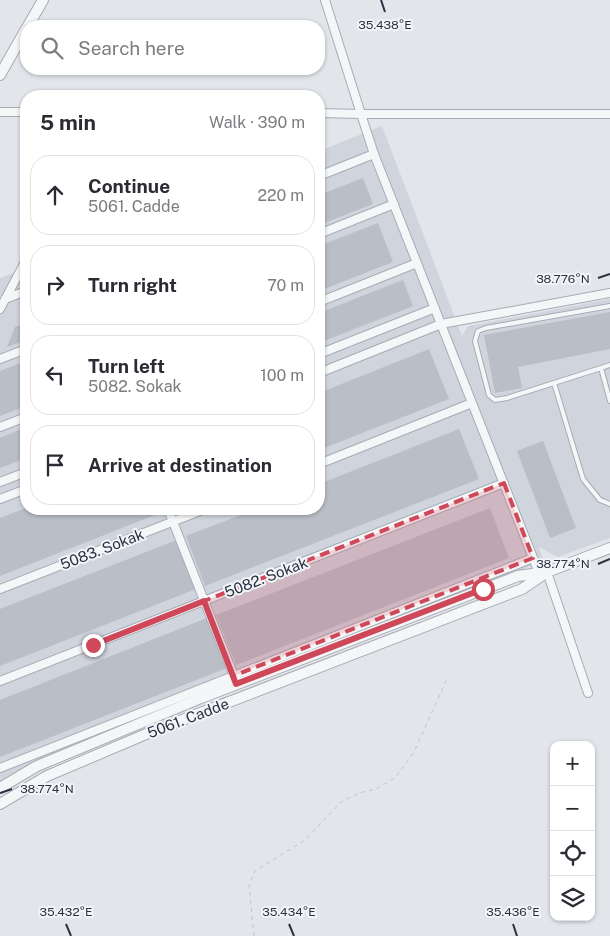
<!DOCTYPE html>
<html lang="en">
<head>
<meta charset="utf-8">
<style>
  body { margin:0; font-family:"Public Sans",sans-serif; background:#f2f2f3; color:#2b2b33 }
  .controls { position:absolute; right:15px; bottom:15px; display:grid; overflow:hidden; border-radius:10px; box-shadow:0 1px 4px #0004 }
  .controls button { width:45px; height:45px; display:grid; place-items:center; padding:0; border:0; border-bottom:1px solid #e1e1e2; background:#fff; color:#2b2b33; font:25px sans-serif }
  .stop { position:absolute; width:15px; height:15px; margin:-11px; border:4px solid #ce4859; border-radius:50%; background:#fff }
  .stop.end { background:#ce4859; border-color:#fff; box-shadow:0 1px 5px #0008 }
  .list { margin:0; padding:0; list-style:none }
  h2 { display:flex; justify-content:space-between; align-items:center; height:65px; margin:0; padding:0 20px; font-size:21px }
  h2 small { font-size:16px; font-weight:400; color:#7c7c81 }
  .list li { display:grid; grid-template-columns:32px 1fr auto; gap:15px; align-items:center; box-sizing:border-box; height:80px; margin:0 10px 10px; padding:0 10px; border:1px solid #e1e1e2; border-radius:20px }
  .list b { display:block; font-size:19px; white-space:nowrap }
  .list p { margin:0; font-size:16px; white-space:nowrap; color:#7c7c81 }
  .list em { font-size:16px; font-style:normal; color:#7c7c81 }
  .icon { flex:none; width:28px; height:28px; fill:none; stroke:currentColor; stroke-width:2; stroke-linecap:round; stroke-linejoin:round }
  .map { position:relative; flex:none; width:610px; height:936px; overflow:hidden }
  .search { position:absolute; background:#fff; box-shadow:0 1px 4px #0004; left:20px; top:20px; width:305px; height:55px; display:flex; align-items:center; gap:12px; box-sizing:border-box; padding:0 18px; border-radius:20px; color:#7c7c81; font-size:19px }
  .panel { position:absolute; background:#fff; box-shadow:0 1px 4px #0004; left:20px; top:90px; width:305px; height:425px; border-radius:20px }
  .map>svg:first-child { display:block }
  .built { fill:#d0d4dc }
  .building { fill:#b9bec7 }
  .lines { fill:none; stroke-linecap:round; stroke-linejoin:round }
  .service-casing { stroke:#a7acb4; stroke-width:6 }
  .minor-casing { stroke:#a7acb4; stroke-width:10 }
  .tertiary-casing { stroke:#a7acb4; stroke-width:12 }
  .path { stroke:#c0c3c9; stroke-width:1; stroke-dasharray:4 4; stroke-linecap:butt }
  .service { stroke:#f5f6f8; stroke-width:4 }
  .minor { stroke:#f5f6f8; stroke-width:8 }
  .tertiary { stroke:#f5f6f8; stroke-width:10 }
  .route { stroke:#ce4859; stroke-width:6 }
  .marked { fill:#ce4859; fill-opacity:0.2; stroke:#ce4859; stroke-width:4; stroke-dasharray:10 6; stroke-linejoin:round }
  .ticks { fill:none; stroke:#2a3242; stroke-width:2 }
  .labels { text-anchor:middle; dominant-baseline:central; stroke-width:4; stroke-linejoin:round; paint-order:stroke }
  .street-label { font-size:15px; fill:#2a3242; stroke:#f2f4f8 }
  .ticks-label { font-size:12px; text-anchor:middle; fill:#2a3242; stroke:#f2f4f8; stroke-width:4; stroke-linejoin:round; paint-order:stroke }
</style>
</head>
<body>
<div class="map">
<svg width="610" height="936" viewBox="0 0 610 936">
  <rect width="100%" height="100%" fill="#e2e5ea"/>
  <path class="built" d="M382,126L462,336L468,326L610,299V538L558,557L539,547L544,561L33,763L0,784V278L26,268V509H319V151Z"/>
  <path class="building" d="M363,178L373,204L319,225V195Z
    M378,223L393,262L319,291V246Z
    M403,280L413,306L319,343V313Z
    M610,312V349L518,367L522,388L495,393L484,335Z
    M26,323V340L7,347L15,327Z
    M429,349L449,399L319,450V393Z
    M26,361V406L0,416V371Z
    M26,427V458L0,468V438Z
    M459,429L479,479L205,586L186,536L256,509H319V484Z
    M543,441L576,528L550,538L517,451Z
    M26,508L165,509V511L0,576V518Z
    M490,508L509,558L236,665L216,615Z
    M177,540L196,589L0,666V609Z
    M207,618L227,668L0,757V700Z"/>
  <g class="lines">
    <defs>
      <path id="service" d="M610,306L486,328L478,331L475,341L489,395L495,400L507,398L601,368L610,401
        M601,368L610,365
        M554,383L583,479L600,500L610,504"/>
      <path id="minor" d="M325,0L361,114H610
        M0,112H26
        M319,113L361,114L374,154L539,573
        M319,176L374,154
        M319,234L394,204
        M5,299L26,291
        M319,302L417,263
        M0,309L26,260
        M319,354L435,308
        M0,359L26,349
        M319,373L441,324L610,293
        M0,427L26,417
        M319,464L472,403
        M0,482L26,472
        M0,499L26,489
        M168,509L235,679
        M547,572L588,693
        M0,589L205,509
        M0,681L504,483
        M0,768L533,558"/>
      <path id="tertiary" d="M28,26L43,0
        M0,75L26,29
        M0,788L37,766L201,698L518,576L547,572L610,548
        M0,804L47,776L151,732L522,589L544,574"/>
    </defs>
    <use href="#service" class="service-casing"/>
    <use href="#minor" class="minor-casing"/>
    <use href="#tertiary" class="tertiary-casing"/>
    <path class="path" d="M254,936L249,885L255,871L305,840L341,802L359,793L376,789L396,777L414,752L447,679"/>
    <use href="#service" class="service"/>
    <use href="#minor" class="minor"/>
    <use href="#tertiary" class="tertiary"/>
  </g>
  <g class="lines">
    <path class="route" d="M93,645L204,601L236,684L483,589"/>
  </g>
  <path class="marked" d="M504,483L533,558L233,676L204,601Z"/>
  <path class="ticks" d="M381,0L385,12M598,278L610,274M598,564L610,559M0,793L12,789M66,924L71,936M289,924L294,936M513,924L517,936"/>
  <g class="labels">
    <g class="street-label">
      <text transform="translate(102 549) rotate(-21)">5083. Sokak</text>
      <text transform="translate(266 577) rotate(-21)">5082. Sokak</text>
      <text transform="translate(188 718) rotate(-21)">5061. Cadde</text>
    </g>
  </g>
  <g class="ticks-label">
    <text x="385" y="29">35.438°E</text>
    <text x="563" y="283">38.776°N</text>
    <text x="563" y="568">38.774°N</text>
    <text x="47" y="793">38.774°N</text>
    <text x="66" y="916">35.432°E</text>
    <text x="289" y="916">35.434°E</text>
    <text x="513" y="916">35.436°E</text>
  </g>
</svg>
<div class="controls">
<button>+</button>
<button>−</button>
<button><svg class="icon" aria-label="locate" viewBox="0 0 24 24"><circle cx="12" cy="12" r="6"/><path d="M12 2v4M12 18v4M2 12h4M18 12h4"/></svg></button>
<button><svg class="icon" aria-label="layers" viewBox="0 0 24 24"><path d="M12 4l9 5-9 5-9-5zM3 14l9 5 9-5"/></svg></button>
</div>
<div class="stop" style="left:483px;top:589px"></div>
<div class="stop end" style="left:93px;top:645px"></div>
<div class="search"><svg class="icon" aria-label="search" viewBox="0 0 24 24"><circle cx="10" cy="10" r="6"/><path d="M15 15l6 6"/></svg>Search here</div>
<section class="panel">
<h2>5 min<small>Walk · 390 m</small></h2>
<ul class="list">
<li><svg class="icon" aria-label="ahead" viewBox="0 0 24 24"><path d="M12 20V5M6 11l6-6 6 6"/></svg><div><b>Continue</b><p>5061. Cadde</p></div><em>220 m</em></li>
<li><svg class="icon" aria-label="right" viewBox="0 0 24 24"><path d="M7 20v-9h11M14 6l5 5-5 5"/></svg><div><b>Turn right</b></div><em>70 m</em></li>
<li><svg class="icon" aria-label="left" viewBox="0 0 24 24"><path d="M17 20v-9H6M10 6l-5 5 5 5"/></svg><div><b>Turn left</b><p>5082. Sokak</p></div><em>100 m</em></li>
<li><svg class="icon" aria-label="arrive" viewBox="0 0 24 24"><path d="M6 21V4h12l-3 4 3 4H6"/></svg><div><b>Arrive at destination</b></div></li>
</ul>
</section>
</div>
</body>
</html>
